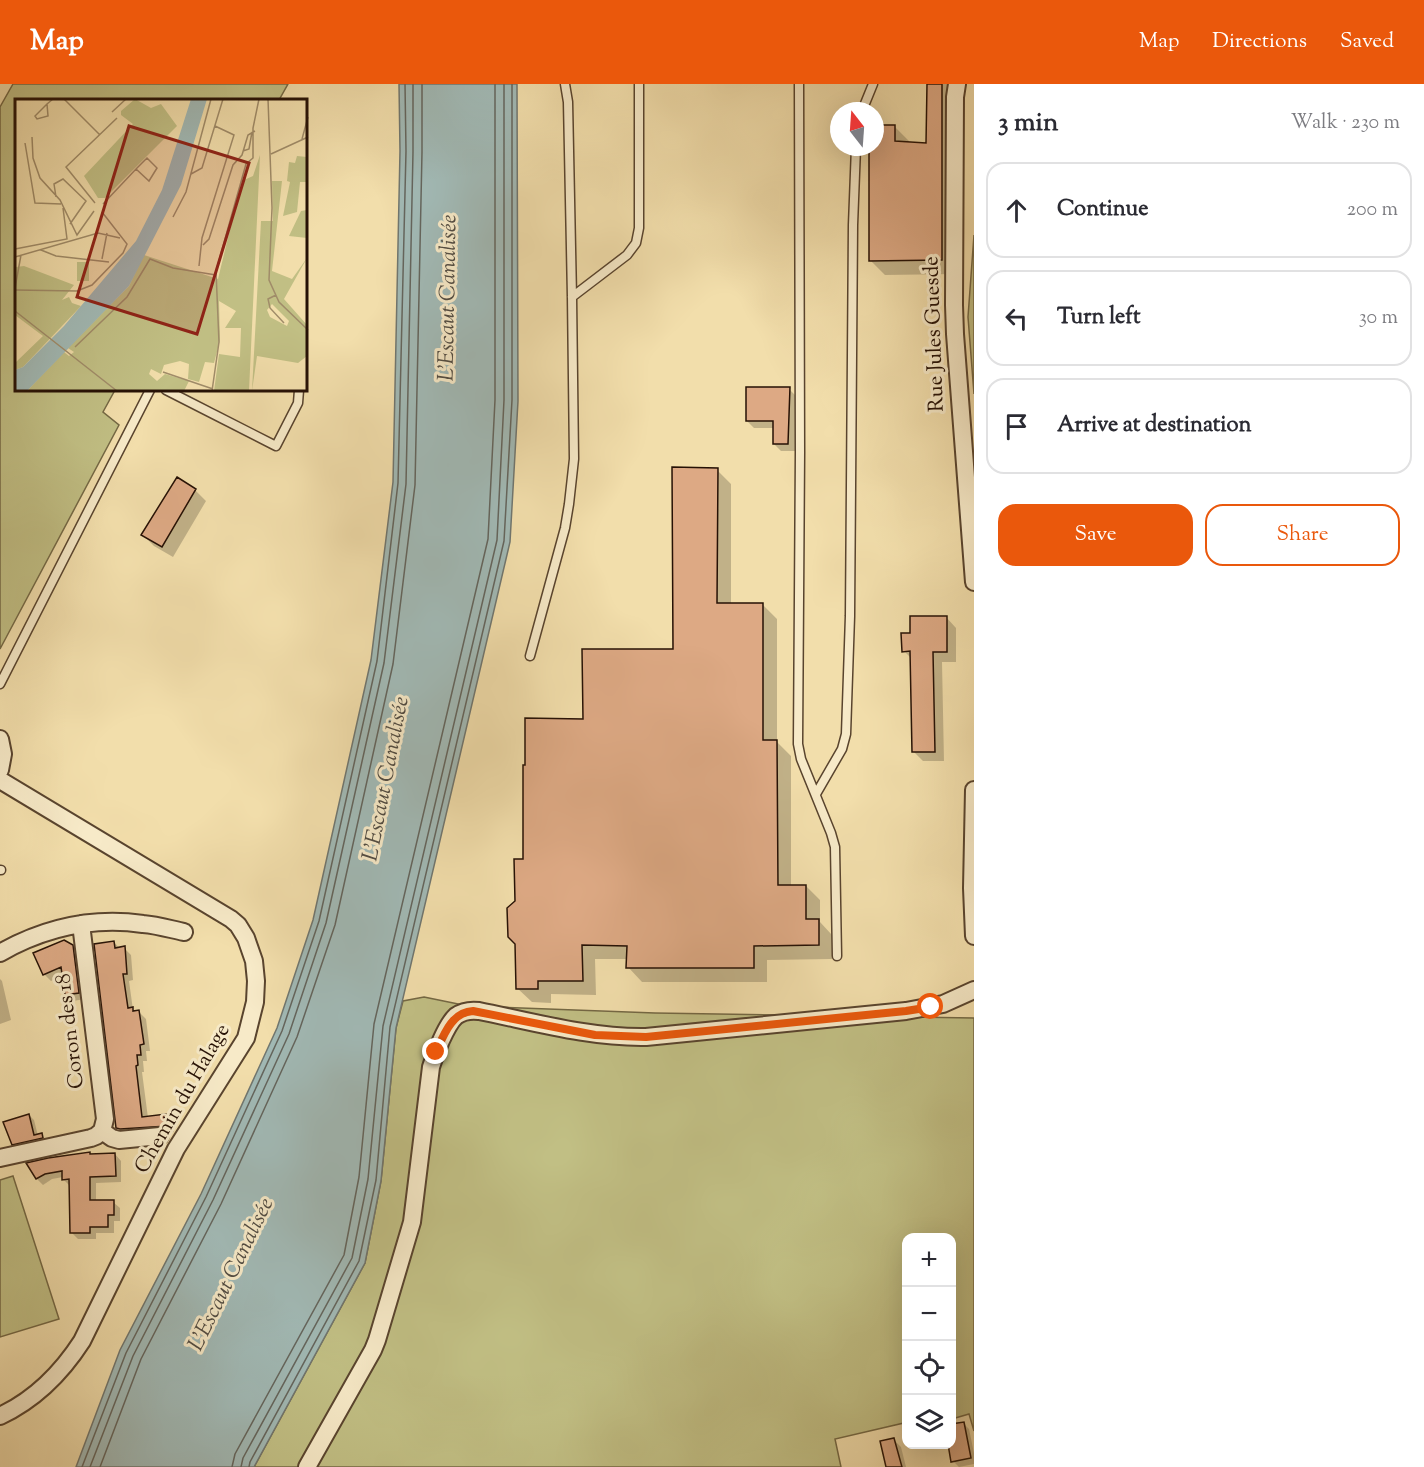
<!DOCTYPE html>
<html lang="en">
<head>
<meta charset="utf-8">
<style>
  body { margin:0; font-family:"Sorts Mill Goudy",serif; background:#f2f2f3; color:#2b2b33 }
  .controls { position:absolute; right:18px; bottom:18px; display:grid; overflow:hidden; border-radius:12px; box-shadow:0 6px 24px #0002 }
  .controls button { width:54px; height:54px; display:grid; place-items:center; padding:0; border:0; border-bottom:2px solid #e1e1e2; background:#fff; color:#2b2b33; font:30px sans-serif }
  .compass { position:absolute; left:830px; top:18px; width:54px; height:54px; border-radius:50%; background:#fff; box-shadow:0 6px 24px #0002; rotate:343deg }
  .stop { position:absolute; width:18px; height:18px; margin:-14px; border:4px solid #ea580c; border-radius:50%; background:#fff }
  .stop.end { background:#ea580c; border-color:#fff; box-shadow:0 2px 6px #0008 }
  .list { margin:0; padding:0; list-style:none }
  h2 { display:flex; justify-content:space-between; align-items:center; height:78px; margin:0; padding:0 24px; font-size:26px }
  h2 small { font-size:20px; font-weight:400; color:#7c7c81 }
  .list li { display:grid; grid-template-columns:39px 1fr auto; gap:18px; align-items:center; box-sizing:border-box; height:96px; margin:0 12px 12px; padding:0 12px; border:2px solid #e1e1e2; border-radius:18px }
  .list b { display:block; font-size:22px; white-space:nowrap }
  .list em { font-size:20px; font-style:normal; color:#7c7c81 }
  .actions { display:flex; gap:12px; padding:18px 24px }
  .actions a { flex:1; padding:14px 0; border:2px solid #ea580c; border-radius:18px; text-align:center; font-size:21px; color:#ea580c }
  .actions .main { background:#ea580c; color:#fff }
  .icon { flex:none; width:33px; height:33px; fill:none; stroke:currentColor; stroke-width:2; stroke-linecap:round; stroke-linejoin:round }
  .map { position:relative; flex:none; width:974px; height:1383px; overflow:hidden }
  header { display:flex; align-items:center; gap:36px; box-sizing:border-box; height:84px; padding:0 30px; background:#ea580c; color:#fff }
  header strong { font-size:28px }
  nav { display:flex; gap:33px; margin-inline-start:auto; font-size:21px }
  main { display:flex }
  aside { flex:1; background:#fff }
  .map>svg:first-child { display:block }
  .green { fill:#c1bf84; stroke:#746844; stroke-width:1.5 }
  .water { fill:#a1b9b5; stroke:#70766f; stroke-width:1.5 }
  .shadow { fill:#0003 }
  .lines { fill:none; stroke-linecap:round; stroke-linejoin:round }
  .shore { stroke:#64655d; stroke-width:1.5 }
  .building { fill:#dda984; stroke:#261105; stroke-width:1.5 }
  .service-casing { stroke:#59442e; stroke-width:11 }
  .minor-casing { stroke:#59442e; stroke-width:20 }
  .service { stroke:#f7eac8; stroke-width:8 }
  .minor { stroke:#f7eac8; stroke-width:16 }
  .route { stroke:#ea580c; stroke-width:8 }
  .labels { text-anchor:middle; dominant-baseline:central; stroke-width:6; stroke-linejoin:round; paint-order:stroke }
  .street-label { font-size:21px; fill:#261105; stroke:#f7eac8 }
  .water-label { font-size:22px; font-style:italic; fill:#514c43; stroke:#f7eac8 }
  .inset-road { fill:none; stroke:#a08c69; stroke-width:1.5 }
  .view { fill:#8f2418; fill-opacity:0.15; stroke:#8f2418; stroke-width:3 }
  .inset-edge { fill:none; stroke:#261105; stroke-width:3 }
</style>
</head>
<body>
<header>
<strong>Map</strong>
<nav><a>Map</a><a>Directions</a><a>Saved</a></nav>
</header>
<main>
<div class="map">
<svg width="974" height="1383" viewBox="0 0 974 1383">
  <rect width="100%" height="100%" fill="#f2deab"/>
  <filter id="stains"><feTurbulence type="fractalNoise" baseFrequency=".00333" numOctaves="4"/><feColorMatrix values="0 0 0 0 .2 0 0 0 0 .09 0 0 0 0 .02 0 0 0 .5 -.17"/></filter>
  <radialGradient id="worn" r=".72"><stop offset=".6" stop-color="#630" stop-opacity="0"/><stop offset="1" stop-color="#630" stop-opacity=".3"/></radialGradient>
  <path class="green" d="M13,0H288L279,16H16V306H115L103,328L119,341L0,565V23Z
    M974,151V310L968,233Z
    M424,913L468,922L655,929L974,934V1347L969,1330L952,1335V1154H906V1347L904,1339L835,1355L841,1383H254L365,1179L381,1097L396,944L403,917Z
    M13,1092L59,1235L0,1253V1096Z"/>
  <path class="water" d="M399,0H517L518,317L510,458L396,944L381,1097L365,1179L254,1383H76L120,1266L201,1110L277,944L313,836L371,576L393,398L400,67Z"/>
  <path class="shadow" d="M928,0H956V190L885,191L871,177V63H875V43L894,42L909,57V59L927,60Z
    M789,305L796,312L795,367H781L774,360L775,344H754L747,337Z
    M717,386L731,400V520H762L777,535V658L791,672V802H806L820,816V838L832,851V875L767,876V898H642L628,883V875H595L596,911L551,910V919L532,918L517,904L516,818L524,777L585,636L675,567Z
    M177,395L195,406L206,417L173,473L154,462L143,451Z
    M946,533L956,544V578H942L944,677H923L913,667L912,575L904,567L911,550Z
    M114,858L120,865L124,864L131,871L133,896L129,897L133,926L136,928H139L146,935L150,967H146L147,977H143L144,988H142L148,1034L166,1031L172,1038L174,1048L128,1052L125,1050L118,1043Z
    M72,862L79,869L85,915L73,917L66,910L64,891L51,897L44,890Z
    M0,895L2,897L11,936L0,940Z
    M29,1031L34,1036L38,1052L41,1051L46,1056L19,1065L13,1060Z
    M115,1070L121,1077V1098L96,1099V1118H113L120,1124V1137H114V1149H96V1155H78L71,1148L69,1101L63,1095V1093L52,1095L43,1101L37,1095L28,1080L91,1072Z
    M963,1339L969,1345L974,1369V1380L959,1383L953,1377L952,1360Z
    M894,1356L901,1363L906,1383H887Z"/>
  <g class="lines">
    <path class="shore" d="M82,1383L126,1269L206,1113L282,947L319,837L377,577L398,399L406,67L405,0
      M90,1383L133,1272L213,1116L289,950L326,839L384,579L406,400L413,68V0
      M100,1383L141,1275L221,1120L297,953L335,841L393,580L415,401L422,68V0
      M232,1383L235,1370L344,1171L359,1093L374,940L488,455L495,316V0
      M241,1383L243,1374L352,1174L368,1095L383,942L497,456L504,316V0
      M249,1383L250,1378L359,1177L376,1096L390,943L504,457L512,316V0"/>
  </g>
  <path class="building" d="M927,0H942V176L869,177V63H875V41H895V57L926,59Z
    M746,303H790L788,360H773V337H746Z
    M672,383L718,384L717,519H763V656H777L778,801H806V835H819V861L754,862V884H626L627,862L582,861L583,897H538V905H516L515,860L508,853L507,824L515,817L514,775H523V681H525V634L583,635L582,565H673Z
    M177,393L196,405L162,463L141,451Z
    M910,532H947V568H933L935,668H912L910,567L902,568L901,549H910Z
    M64,856L73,861L79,909L65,911L61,883L43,891L33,869Z
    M114,857L115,864L125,862L127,890H123L128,924L133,923V927L139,926L144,960L140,961L141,971H137L138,981L136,982L142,1033L166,1030L168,1042L120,1045L116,1044L94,860Z
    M29,1030L34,1051L42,1049L43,1054L12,1061L3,1038Z
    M90,1068V1070L115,1069L116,1092L90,1093V1116H114V1131H108V1143H90V1149H70L69,1095L62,1096V1087L45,1090L36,1095L26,1079L48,1074Z
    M964,1338L971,1374L951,1378L948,1360H951V1340Z
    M894,1354L902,1383H886L880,1357Z"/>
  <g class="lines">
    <defs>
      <path id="service" d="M799,0L800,368L798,660L801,675L831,749L835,763L837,872
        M862,27L873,0
        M572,213L627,171L636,159L639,144V0
        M166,306L276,362L298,319L299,306
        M530,572L565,444L569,420L574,375L572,213L568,18L565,0
        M0,600L150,306
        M816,710L842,665L846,650L850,532L853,141L856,63
        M0,786H1"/>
      <path id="minor" d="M957,0L955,13L954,221L955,250L974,498
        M0,655L3,670L0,686
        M0,696L231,835L238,841L246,854L254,877L256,897L255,918L246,954L176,1065L82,1257C62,1288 34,1316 0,1332
        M974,706L972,804L974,852
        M81,840L105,1035L102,1047
        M0,869C44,844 93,833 143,840C157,841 170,845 184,848
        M0,1074L91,1054L96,1052L102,1047L112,1054L119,1056L160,1052
        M307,1383L373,1266L377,1256L412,1138L431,983C435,970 446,941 456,932C463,927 471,926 479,927C534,938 590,954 646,953L906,927L943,920L974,906"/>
    </defs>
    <use href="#service" class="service-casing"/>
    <use href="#minor" class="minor-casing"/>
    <use href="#service" class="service"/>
    <use href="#minor" class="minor"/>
  </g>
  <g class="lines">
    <path class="route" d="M436,968C444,950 452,928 473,927L595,951L646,953L906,927L931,923"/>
  </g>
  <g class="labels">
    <g class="street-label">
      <text transform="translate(935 250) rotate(-92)">Rue Jules Guesde</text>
      <text transform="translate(71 947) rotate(-97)">Coron des 18</text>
      <text transform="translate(183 1015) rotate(-60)">Chemin du Halage</text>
    </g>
    <g class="water-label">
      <text transform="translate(449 214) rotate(-89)">L'Escaut Canalisée</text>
      <text transform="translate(387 695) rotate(-79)">L'Escaut Canalisée</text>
      <text transform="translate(232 1191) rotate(-64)">L'Escaut Canalisée</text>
    </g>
  </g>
  <g transform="translate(15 15)">
    <rect width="292" height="292" fill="#f2deab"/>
    <path d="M120,0L136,9L146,5L162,27L90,99H83L69,77L118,25L106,16V12ZM245,56L234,292H199L204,255L225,258L226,229H210L221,212L204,202L205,241L199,264L190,263L184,283L173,280L174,265L165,262L149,266L146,275L136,270L134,275L142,282L150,275L174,282L169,292H12L49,253L54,257L59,253L53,249L114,187L129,156L203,180L224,93L229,81L238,77ZM282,57L292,58V83H285L282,113L268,117L275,83L272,82L274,63L280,64ZM257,82H267L257,172L277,180L292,159L269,200L292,226V257L283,264L242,257L237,292L246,122H258ZM257,205L274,222L272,227L255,218L252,211ZM292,111V139L274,137L286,112ZM62,163H74V182H62ZM9,167L59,186L47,201L54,198L57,204L66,207L8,268L0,271V264L28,237L0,216V175L1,168Z" fill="#c1bf84" fill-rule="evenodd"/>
    <path d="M176,0H192L166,86L114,187L12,292H0V271L8,268L49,227L121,142L147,91Z" fill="#a1b9b5"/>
    <path class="inset-road" d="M49,0L85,36M253,0L257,109L254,181L264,203L293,231M32,5L33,17L22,20L20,17L32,5L38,0M97,13L111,0M17,38L18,59L25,79L45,101L62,136L79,112M287,40L293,18M10,44L20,104L46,105M228,52L234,50L237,33M256,55L293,38M176,75L187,69L208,0M41,98L39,85L48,80L71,102L55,125M80,104L51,68L102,19M88,105L121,70L134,82L142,69L132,59L121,70M158,118L171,93L196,0M188,146L194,140L218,66L227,56L233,36L240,32M0,150L52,140L48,109M26,151L41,157L94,163M0,158L83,134L105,139M87,160L92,134M184,167L187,139L219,36L200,27M0,189L6,156M0,191L62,192L77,186L108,154L112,145L87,113M261,196L253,200L255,209L269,224M0,212L102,292M60,248L112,198L135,160L158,169L201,176M148,273L198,290M197,292L204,243L201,172L231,65L238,59V29L244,0"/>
    <path class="view" d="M114,27L234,64L182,235L62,198Z"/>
    <rect width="292" height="292" class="inset-edge"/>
  </g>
  <rect width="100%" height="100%" filter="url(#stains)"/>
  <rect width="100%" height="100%" fill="url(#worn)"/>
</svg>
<div class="controls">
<button>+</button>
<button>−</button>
<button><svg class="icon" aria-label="locate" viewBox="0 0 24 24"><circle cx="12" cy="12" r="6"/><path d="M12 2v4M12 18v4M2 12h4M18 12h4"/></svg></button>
<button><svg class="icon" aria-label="layers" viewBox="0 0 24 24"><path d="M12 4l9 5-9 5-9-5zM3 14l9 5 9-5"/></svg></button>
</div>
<svg class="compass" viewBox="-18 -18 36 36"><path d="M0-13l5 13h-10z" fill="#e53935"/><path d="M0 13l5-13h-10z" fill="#7c7c81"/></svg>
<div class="stop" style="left:931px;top:923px"></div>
<div class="stop end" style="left:436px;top:968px"></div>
</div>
<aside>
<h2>3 min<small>Walk · 230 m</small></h2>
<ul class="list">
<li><svg class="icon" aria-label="ahead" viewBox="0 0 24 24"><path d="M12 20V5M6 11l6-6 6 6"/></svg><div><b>Continue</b></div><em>200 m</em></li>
<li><svg class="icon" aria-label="left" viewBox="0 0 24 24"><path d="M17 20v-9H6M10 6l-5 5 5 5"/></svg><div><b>Turn left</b></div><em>30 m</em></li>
<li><svg class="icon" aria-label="arrive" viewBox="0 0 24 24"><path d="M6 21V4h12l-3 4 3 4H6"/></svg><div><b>Arrive at destination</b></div></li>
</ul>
<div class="actions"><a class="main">Save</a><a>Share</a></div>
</aside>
</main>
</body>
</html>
